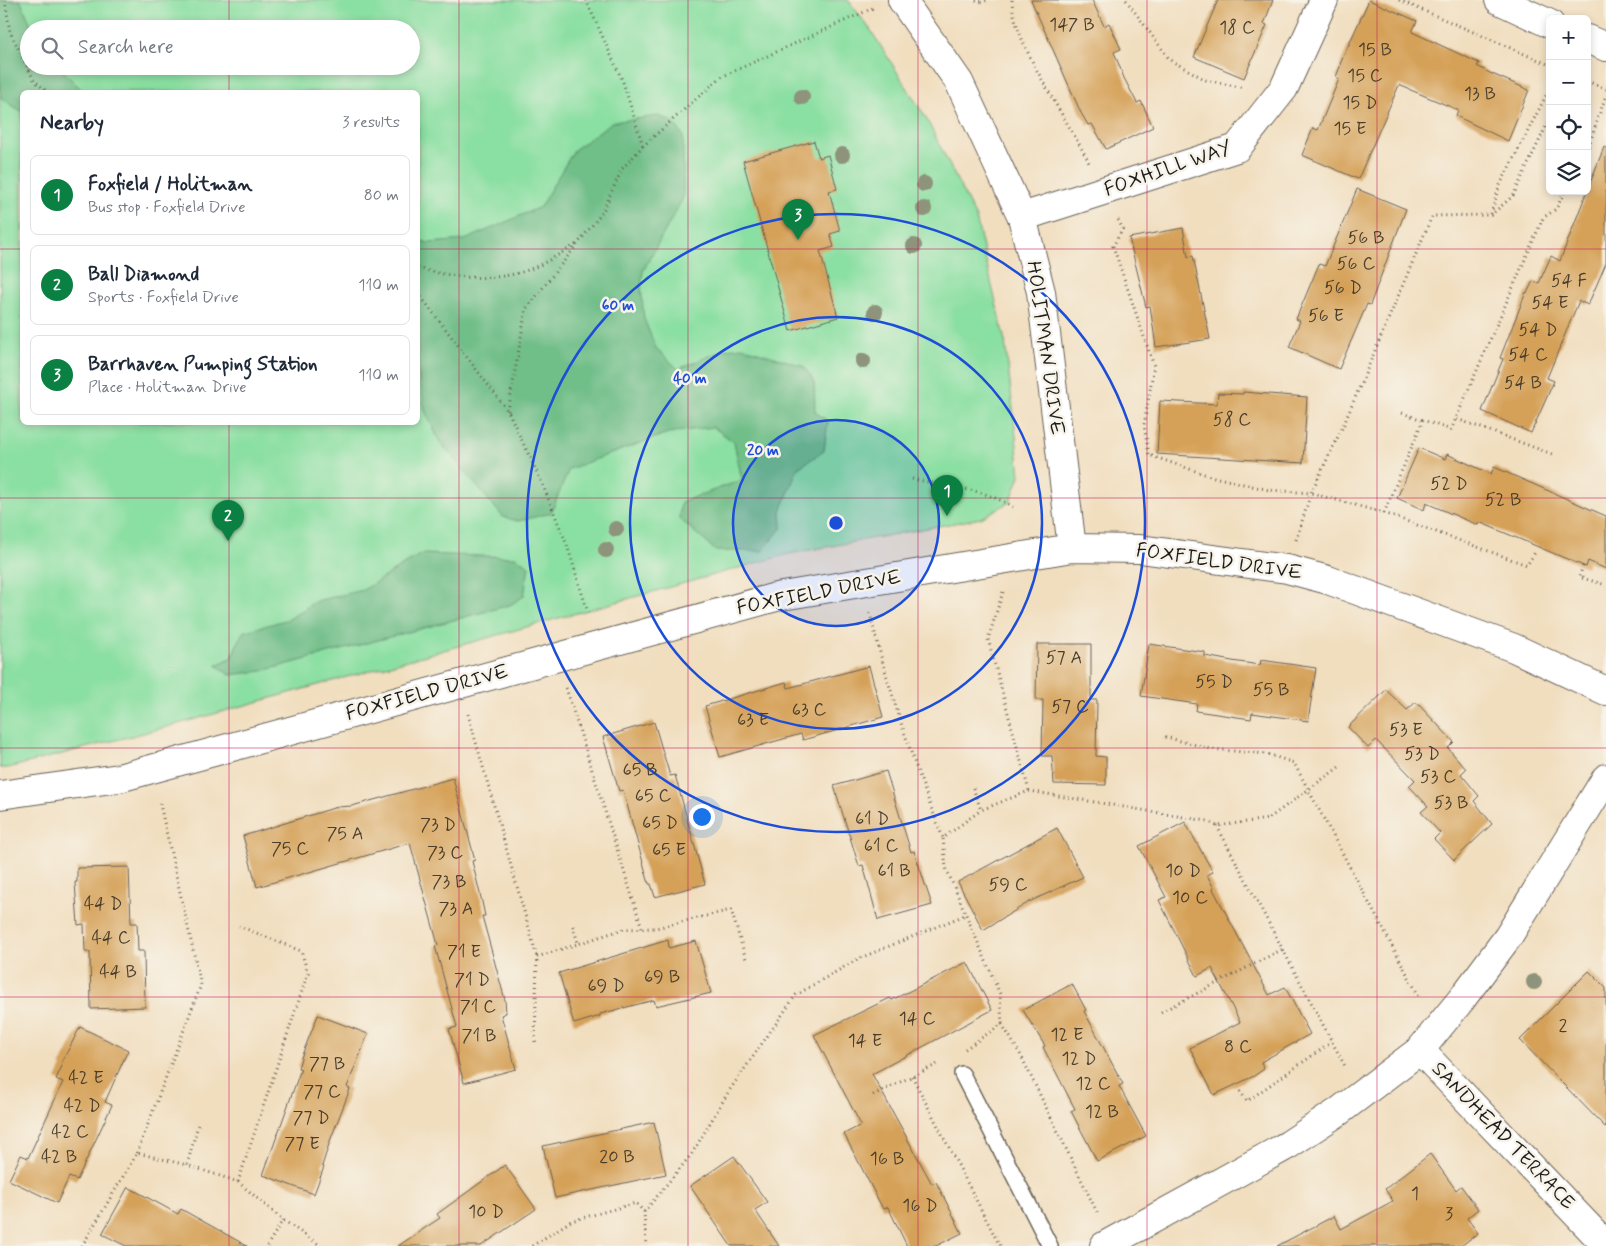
<!DOCTYPE html>
<html lang="en">
<head>
<meta charset="utf-8">
<style>
  body { margin:0; font-family:Mynerve,sans-serif; background:#f6f6f7; color:#1f2937 }
  .controls { position:absolute; right:15px; top:15px; display:grid; overflow:hidden; border-radius:8px; box-shadow:0 2px 8px #0003 }
  .controls button { width:45px; height:45px; display:grid; place-items:center; padding:0; border:0; border-bottom:1px solid #e0e1e3; background:#fff; color:#1f2937; font:25px sans-serif }
  .you { position:absolute; left:701px; top:816px; width:18px; height:18px; margin:-12px; border:4px solid #fff; border-radius:50%; background:#1a73e8; box-shadow:0 0 0 8px #1a73e833 }
  .badge { display:grid; place-items:center; width:32px; height:32px; border-radius:50%; background:#0b8043; color:#fff; font-size:16px; font-weight:700 }
  .pin { position:absolute; translate:-50% -41px; filter:drop-shadow(0 1px 2px #0008) }
  .pin::after { content:''; position:absolute; top:26px; width:18px; height:15px; background:inherit; clip-path:polygon(0 0,100% 0,50% 100%) }
  .list { margin:0; padding:0; list-style:none }
  h2 { display:flex; justify-content:space-between; align-items:center; height:65px; margin:0; padding:0 20px; font-size:21px }
  h2 small { font-size:16px; font-weight:400; color:#747a83 }
  .list li { display:grid; grid-template-columns:32px 1fr auto; gap:15px; align-items:center; box-sizing:border-box; height:80px; margin:0 10px 10px; padding:0 10px; border:1px solid #e0e1e3; border-radius:8px }
  .list b { display:block; font-size:19px; white-space:nowrap }
  .list p { margin:0; font-size:16px; white-space:nowrap; color:#747a83 }
  .list em { font-size:16px; font-style:normal; color:#747a83 }
  .icon { flex:none; width:28px; height:28px; fill:none; stroke:currentColor; stroke-width:2; stroke-linecap:round; stroke-linejoin:round }
  .map { position:relative; flex:none; width:1606px; height:1246px; overflow:hidden }
  .search { position:absolute; background:#fff; box-shadow:0 2px 8px #0003; left:20px; top:20px; width:400px; height:55px; display:flex; align-items:center; gap:12px; box-sizing:border-box; padding:0 18px; border-radius:28px; color:#747a83; font-size:19px }
  .panel { position:absolute; background:#fff; box-shadow:0 2px 8px #0003; left:20px; top:90px; width:400px; height:335px; border-radius:8px }
  .map>svg:first-child { display:block }
  .green { fill:#8adfa2; stroke:#537e5f; fill-rule:evenodd }
  .forest { fill:#6fbe88; stroke:#466d52 }
  .building { fill:#d5a158 }
  .lines { fill:none; stroke-linecap:round; stroke-linejoin:round }
  .service-casing { stroke:#676055; stroke-width:18 }
  .minor-casing { stroke:#676055; stroke-width:30 }
  .tertiary-casing { stroke:#676055; stroke-width:30 }
  .path { stroke:#676055; stroke-width:3; stroke-dasharray:1 4; stroke-linecap:butt }
  .service { stroke:#fff; stroke-width:15 }
  .minor { stroke:#fff; stroke-width:28 }
  .tertiary { stroke:#fff; stroke-width:28 }
  .tree { fill:#8e937b }
  .grid { fill:none; stroke:#c2185b; stroke-width:1; stroke-opacity:0.55 }
  .ring { fill:none; stroke:#1d4ed8; stroke-width:2.5 }
  .labels { text-anchor:middle; dominant-baseline:central; stroke-width:5; stroke-linejoin:round; paint-order:stroke }
  .number-label { font-size:18px; fill:#4a3d2b }
  .street-label { font-size:20px; fill:#1c1c1c; stroke:#f7f3e8 }
  .centre { fill:#1d4ed8; stroke:#f7f3e8; stroke-width:2.5 }
  .ring-label { font-size:15px; text-anchor:middle; font-weight:bold; fill:#1d4ed8; stroke:#f7f3e8; stroke-width:5; stroke-linejoin:round; paint-order:stroke }
</style>
</head>
<body>
<div class="map">
<svg width="1606" height="1246" viewBox="0 0 1606 1246">
  <rect width="100%" height="100%" fill="#f7f3e8"/>
  <filter id="ink" filterUnits="userSpaceOnUse"><feTurbulence type="fractalNoise" baseFrequency=".02" numOctaves="2"/><feDisplacementMap in="SourceGraphic" scale="10" xChannelSelector="R" yChannelSelector="G"/><feConvolveMatrix kernelMatrix="1 2 1 2 8 2 1 2 1" color-interpolation-filters="sRGB"/></filter>
  <filter id="wash" filterUnits="userSpaceOnUse"><feTurbulence type="fractalNoise" baseFrequency=".0096" numOctaves="4" result="noise"/><feDisplacementMap in="SourceGraphic" scale="20" xChannelSelector="R" yChannelSelector="G"/><feGaussianBlur stdDeviation="1.12" result="paint"/><feColorMatrix in="noise" values="0 0 0 0 0 0 0 0 0 0 0 0 0 0 0 0 0 1.4 0 .05"/><feComposite in="paint" operator="in"/></filter>
  <g filter="url(#wash)">
    <rect width="100%" height="100%" fill="#f1debf"/>
    <path class="green" d="M0,0H848L870,29L926,118L976,218L1005,341L1014,418L1020,476L1010,502L981,518L789,554L178,724L8,768H0ZM29,29H411V66H29ZM22,92H418V422H22Z"/>
    <path class="forest" d="M0,0H20L33,29H29V66H58L84,92H22V112L0,97Z
      M658,116L673,122L683,135V198L643,271L641,287L644,319L656,348L678,369L726,349L742,347L803,366L814,380L815,412L828,421L824,451L798,468L781,511L782,527L763,551H716L679,518L681,502L742,480L734,442L713,427L668,433L569,469L551,513L518,521L503,517L440,442L425,411L418,371V240L429,243L465,240L540,207L574,150L612,122Z
      M421,554L515,557L529,566L524,596L510,605L262,671L230,675L216,665L231,658L243,632L289,619L316,601L363,590Z"/>
    <g id="blocks">
      <path class="building" d="M1031,0H1092L1104,26L1109,23L1121,49L1114,52L1124,78L1137,103L1141,101L1153,127L1106,149L1092,124L1088,125L1081,113Z
        M1218,0H1273L1264,24L1267,25L1244,78L1194,57Z
        M1369,0L1417,21L1412,32L1479,63L1477,66L1490,73L1529,90L1508,141L1456,116L1458,110L1399,85L1358,179L1302,155L1313,128L1318,130L1339,79L1336,77L1341,64H1340Z
        M814,141L819,158L828,155L837,189L829,191L840,231L830,234L834,247L820,251L838,317L790,331L743,161Z
        M1604,147L1606,148V263L1588,305L1579,301L1568,327L1547,378L1554,381L1531,433L1482,411L1503,359L1500,358L1526,292L1527,293L1533,281L1539,283L1551,256L1560,261Z
        M1357,189L1406,209L1370,305L1367,304L1339,369L1289,347L1300,321L1296,319L1319,264L1325,266Z
        M1183,228L1188,257L1193,256L1210,339L1156,347L1150,306L1146,307L1129,238Z
        M1243,392L1307,397L1303,463L1157,454L1160,401L1217,404L1218,393L1243,394Z
        M1419,448L1445,459L1447,454L1491,474L1494,467L1606,516V569L1588,561L1586,567L1479,522L1478,525L1426,503L1424,510L1397,498Z
        M1037,644H1091V700H1097L1096,756L1106,757V785L1054,784L1052,756H1042L1043,700H1036Z
        M1149,644L1205,652V656L1232,661L1260,665L1261,660L1316,668L1308,721L1252,713L1251,719L1196,711L1197,704L1141,696Z
        M869,666L883,717L803,740L801,734L720,757L705,706L786,682L788,688Z
        M1386,690L1407,710L1416,702L1454,742L1448,748L1466,769L1461,774L1479,796L1474,801L1492,824L1454,860L1434,839L1440,833L1421,812L1428,806L1409,786L1415,780L1376,740L1368,748L1348,727Z
        M654,722L670,776L675,775L705,884L655,897L651,884H649L623,790L619,791L603,737Z
        M886,771L911,852L914,851L932,905L878,920L863,865L859,866L834,786Z
        M453,778L475,860L472,861L482,902L485,916H482L505,1000L506,1013L501,1015L516,1069L464,1083L449,1029L457,1027L435,946L438,945L410,843L257,887L243,836L337,807L352,806Z
        M1185,822L1213,872L1207,875L1214,888L1213,889L1269,995L1285,987L1310,1034L1261,1062L1264,1069L1254,1076L1214,1095L1190,1048L1240,1022L1212,968L1197,976L1159,900L1166,897L1139,846Z
        M1057,828L1083,877L1031,901L983,930L958,882Z
        M129,867L131,923H137L138,951H144L145,1007L91,1009L90,952H85L84,924L78,925L75,882H77V868Z
        M668,940L669,948L696,941L711,993L656,1006L654,1000L600,1014V1016L574,1024L559,973Z
        M967,962L992,1010L872,1074L932,1184L936,1182L962,1233L936,1246H907L888,1207L883,1209L844,1134L861,1125L814,1035L890,998L892,1000Z
        M1589,971L1606,988V1128L1520,1040Z
        M1072,984L1086,1010L1084,1011L1123,1084L1119,1086L1146,1136L1097,1161L1071,1111L1075,1109L1043,1047L1045,1046L1023,1010Z
        M318,1015L368,1034L347,1087L350,1089L330,1141L322,1166L324,1167L314,1194L263,1175L301,1069L298,1068L302,1055Z
        M80,1027L128,1050L105,1102L112,1105L77,1180L69,1177L57,1203L9,1180L21,1155L28,1158L63,1082L56,1079L62,1066H60Z
        M654,1122L666,1174L555,1198L543,1146Z
        M1430,1154L1456,1190L1461,1186L1478,1209L1467,1218L1478,1233L1461,1246H1277L1334,1216L1341,1229L1393,1201L1385,1189Z
        M734,1156L767,1202L755,1210L779,1246H731L690,1186Z
        M505,1165L536,1209L481,1246H398L440,1218L437,1214Z
        M128,1187L178,1214L181,1209L247,1246H126L102,1234Z"/>
    </g>
  </g>
  <g filter="url(#ink)">
    <use href="#blocks" fill-opacity="0" stroke="#676055" stroke-width="1"/>
    <g class="lines">
      <defs>
        <path id="service" d="M962,1074L1050,1246"/>
        <path id="minor" d="M1499,0L1550,24
          M1587,39L1606,47
          M1022,217L1237,148L1284,88L1324,0
          M1420,1050L1606,1245
          M1104,1246L1288,1145L1338,1112L1420,1050L1461,1000L1508,937L1606,778"/>
        <path id="tertiary" d="M902,0L959,82L1022,217L1041,292L1072,548
          M0,795L119,778L776,597L1072,548L1140,549L1287,569L1328,580L1514,648L1606,691"/>
      </defs>
      <use href="#service" class="service-casing"/>
      <use href="#minor" class="minor-casing"/>
      <use href="#tertiary" class="tertiary-casing"/>
      <path class="path" d="M5,0L10,32L34,80L47,92
        M586,0L623,82L643,146
        M976,0L979,2L989,0
        M1012,0C1013,44 1069,121 1089,163
        M1126,0L1170,60L1206,80L1244,88
        M1399,0L1550,65
        M1587,81L1606,89
        M1587,151L1606,95
        M1491,214L1499,187L1550,88
        M1118,220L1123,229L1113,246L1154,366L1144,425L1149,455L1210,476L1269,490L1311,493L1384,513L1527,565L1536,551
        M418,268C453,278 498,283 533,268C548,262 562,252 577,244
        M418,293L508,411L542,483L567,545L589,616
        M508,411L526,309L602,213L622,169L643,146L721,77L873,8
        M1402,413L1423,420
        M1457,419L1552,454
        M912,479C946,486 983,488 1013,507
        M1384,513L1423,420L1451,430L1543,218L1556,209L1565,191
        M1296,540L1311,493L1344,424L1432,216L1491,215L1513,196L1550,118
        M1583,566L1579,577L1606,585
        M1003,592L988,639L1029,791
        M870,613C888,689 914,765 943,838
        M566,688L642,928
        M468,714L537,957
        M1165,737L1211,749L1267,754L1294,763L1420,998
        M973,788L981,810L1029,791L1207,821L1217,826L1268,819L1342,765
        M1217,826L1346,1068
        M573,926L578,943
        M1161,1012L1283,949
        M1002,1024L1020,1054L1098,1214
        M535,1042L537,957L624,929L656,928L731,910L746,959
        M965,1049L1002,1024L1000,994L946,868L943,838L981,810
        M912,1076L1000,1246
        M1240,1091L1247,1101L1332,1042
        M873,1095L938,1064
        M198,1125L187,1165L238,1182L283,1220L321,1246
        M137,1153L201,985L159,800
        M238,1182L308,973L301,951L239,926
        M644,1212L691,1155L729,1091L796,995L858,959L965,915
        M82,1246L137,1153L187,1165
        M267,1246L283,1220
        M532,1246L571,1221L636,1203L644,1212L646,1246"/>
      <use href="#service" class="service"/>
      <use href="#minor" class="minor"/>
      <use href="#tertiary" class="tertiary"/>
    </g>
    <g class="tree">
      <circle cx="802" cy="97" r="8"/>
      <circle cx="842" cy="155" r="8"/>
      <circle cx="924" cy="184" r="8"/>
      <circle cx="924" cy="209" r="8"/>
      <circle cx="914" cy="246" r="8"/>
      <circle cx="875" cy="312" r="8"/>
      <circle cx="863" cy="361" r="8"/>
      <circle cx="616" cy="529" r="8"/>
      <circle cx="606" cy="550" r="8"/>
      <circle cx="1534" cy="982" r="8"/>
    </g>
  </g>
  <path class="grid" d="M229,0V29M459,0V1246M688,0V1246M918,0V1246M1147,0V1246M1377,0V1246M229,66V92M0,249H22M418,249H1606M229,422V1246M0,498H1606M0,748H1606M0,997H1606"/>
  <circle cx="836" cy="523" r="103" fill="#1d4ed8" fill-opacity=".12"/>
  <g class="ring">
    <circle cx="836" cy="523" r="103"/>
    <circle cx="836" cy="523" r="206"/>
    <circle cx="836" cy="523" r="309"/>
  </g>
  <g class="labels">
    <g class="number-label">
      <text x="1072" y="25">147 B</text>
      <text x="1237" y="28">18 C</text>
      <text x="1375" y="50">15 B</text>
      <text x="1365" y="76">15 C</text>
      <text x="1480" y="94">13 B</text>
      <text x="1360" y="103">15 D</text>
      <text x="1350" y="129">15 E</text>
      <text x="1366" y="238">56 B</text>
      <text x="1356" y="264">56 C</text>
      <text x="1569" y="281">54 F</text>
      <text x="1343" y="288">56 D</text>
      <text x="1550" y="303">54 E</text>
      <text x="1326" y="316">56 E</text>
      <text x="1538" y="330">54 D</text>
      <text x="1528" y="355">54 C</text>
      <text x="1523" y="383">54 B</text>
      <text x="1232" y="420">58 C</text>
      <text x="1449" y="484">52 D</text>
      <text x="1503" y="500">52 B</text>
      <text x="1064" y="658">57 A</text>
      <text x="1214" y="682">55 D</text>
      <text x="1271" y="690">55 B</text>
      <text x="1070" y="707">57 C</text>
      <text x="809" y="710">63 C</text>
      <text x="753" y="720">63 E</text>
      <text x="1406" y="730">53 E</text>
      <text x="1422" y="754">53 D</text>
      <text x="640" y="770">65 B</text>
      <text x="1438" y="777">53 C</text>
      <text x="653" y="796">65 C</text>
      <text x="1451" y="803">53 B</text>
      <text x="872" y="819">61 D</text>
      <text x="660" y="823">65 D</text>
      <text x="438" y="825">73 D</text>
      <text x="345" y="834">75 A</text>
      <text x="881" y="846">61 C</text>
      <text x="290" y="849">75 C</text>
      <text x="669" y="850">65 E</text>
      <text x="445" y="853">73 C</text>
      <text x="894" y="871">61 B</text>
      <text x="1183" y="871">10 D</text>
      <text x="449" y="882">73 B</text>
      <text x="1008" y="885">59 C</text>
      <text x="1190" y="898">10 C</text>
      <text x="103" y="904">44 D</text>
      <text x="456" y="909">73 A</text>
      <text x="111" y="938">44 C</text>
      <text x="464" y="952">71 E</text>
      <text x="118" y="972">44 B</text>
      <text x="662" y="977">69 B</text>
      <text x="472" y="980">71 D</text>
      <text x="606" y="986">69 D</text>
      <text x="478" y="1007">71 C</text>
      <text x="917" y="1019">14 C</text>
      <text x="1563" y="1026">2</text>
      <text x="1067" y="1035">12 E</text>
      <text x="479" y="1036">71 B</text>
      <text x="865" y="1041">14 E</text>
      <text x="1238" y="1047">8 C</text>
      <text x="1079" y="1059">12 D</text>
      <text x="327" y="1064">77 B</text>
      <text x="86" y="1078">42 E</text>
      <text x="1093" y="1084">12 C</text>
      <text x="322" y="1092">77 C</text>
      <text x="82" y="1106">42 D</text>
      <text x="1102" y="1112">12 B</text>
      <text x="311" y="1118">77 D</text>
      <text x="70" y="1132">42 C</text>
      <text x="302" y="1144">77 E</text>
      <text x="59" y="1157">42 B</text>
      <text x="617" y="1157">20 B</text>
      <text x="887" y="1159">16 B</text>
      <text x="1415" y="1194">1</text>
      <text x="920" y="1206">16 D</text>
      <text x="486" y="1212">10 D</text>
      <text x="1449" y="1214">3</text>
    </g>
    <g class="street-label">
      <text transform="translate(1168 169) rotate(-19)">FOXHILL WAY</text>
      <text transform="translate(1045 348) rotate(82)">HOLITMAN DRIVE</text>
      <text transform="translate(1219 562) rotate(8)">FOXFIELD DRIVE</text>
      <text transform="translate(819 593) rotate(-11)">FOXFIELD DRIVE</text>
      <text transform="translate(427 693) rotate(-15)">FOXFIELD DRIVE</text>
      <text transform="translate(1503 1136) rotate(46)">SANDHEAD TERRACE</text>
    </g>
  </g>
  <circle cx="836" cy="523" r="8" class="centre"/>
  <g class="ring-label">
    <text x="618" y="310">60 m</text>
    <text x="690" y="383">40 m</text>
    <text x="763" y="455">20 m</text>
  </g>
</svg>
<div class="controls">
<button>+</button>
<button>−</button>
<button><svg class="icon" aria-label="locate" viewBox="0 0 24 24"><circle cx="12" cy="12" r="6"/><path d="M12 2v4M12 18v4M2 12h4M18 12h4"/></svg></button>
<button><svg class="icon" aria-label="layers" viewBox="0 0 24 24"><path d="M12 4l9 5-9 5-9-5zM3 14l9 5 9-5"/></svg></button>
</div>
<div class="you"></div>
<div class="pin badge" style="left:947px;top:516px">1</div>
<div class="pin badge" style="left:228px;top:541px">2</div>
<div class="pin badge" style="left:798px;top:240px">3</div>
<div class="search"><svg class="icon" aria-label="search" viewBox="0 0 24 24"><circle cx="10" cy="10" r="6"/><path d="M15 15l6 6"/></svg>Search here</div>
<section class="panel">
<h2>Nearby<small>3 results</small></h2>
<ul class="list">
<li><span class="badge">1</span><div><b>Foxfield / Holitman</b><p>Bus stop · Foxfield Drive</p></div><em>80 m</em></li>
<li><span class="badge">2</span><div><b>Ball Diamond</b><p>Sports · Foxfield Drive</p></div><em>110 m</em></li>
<li><span class="badge">3</span><div><b>Barrhaven Pumping Station</b><p>Place · Holitman Drive</p></div><em>110 m</em></li>
</ul>
</section>
</div>
</body>
</html>
